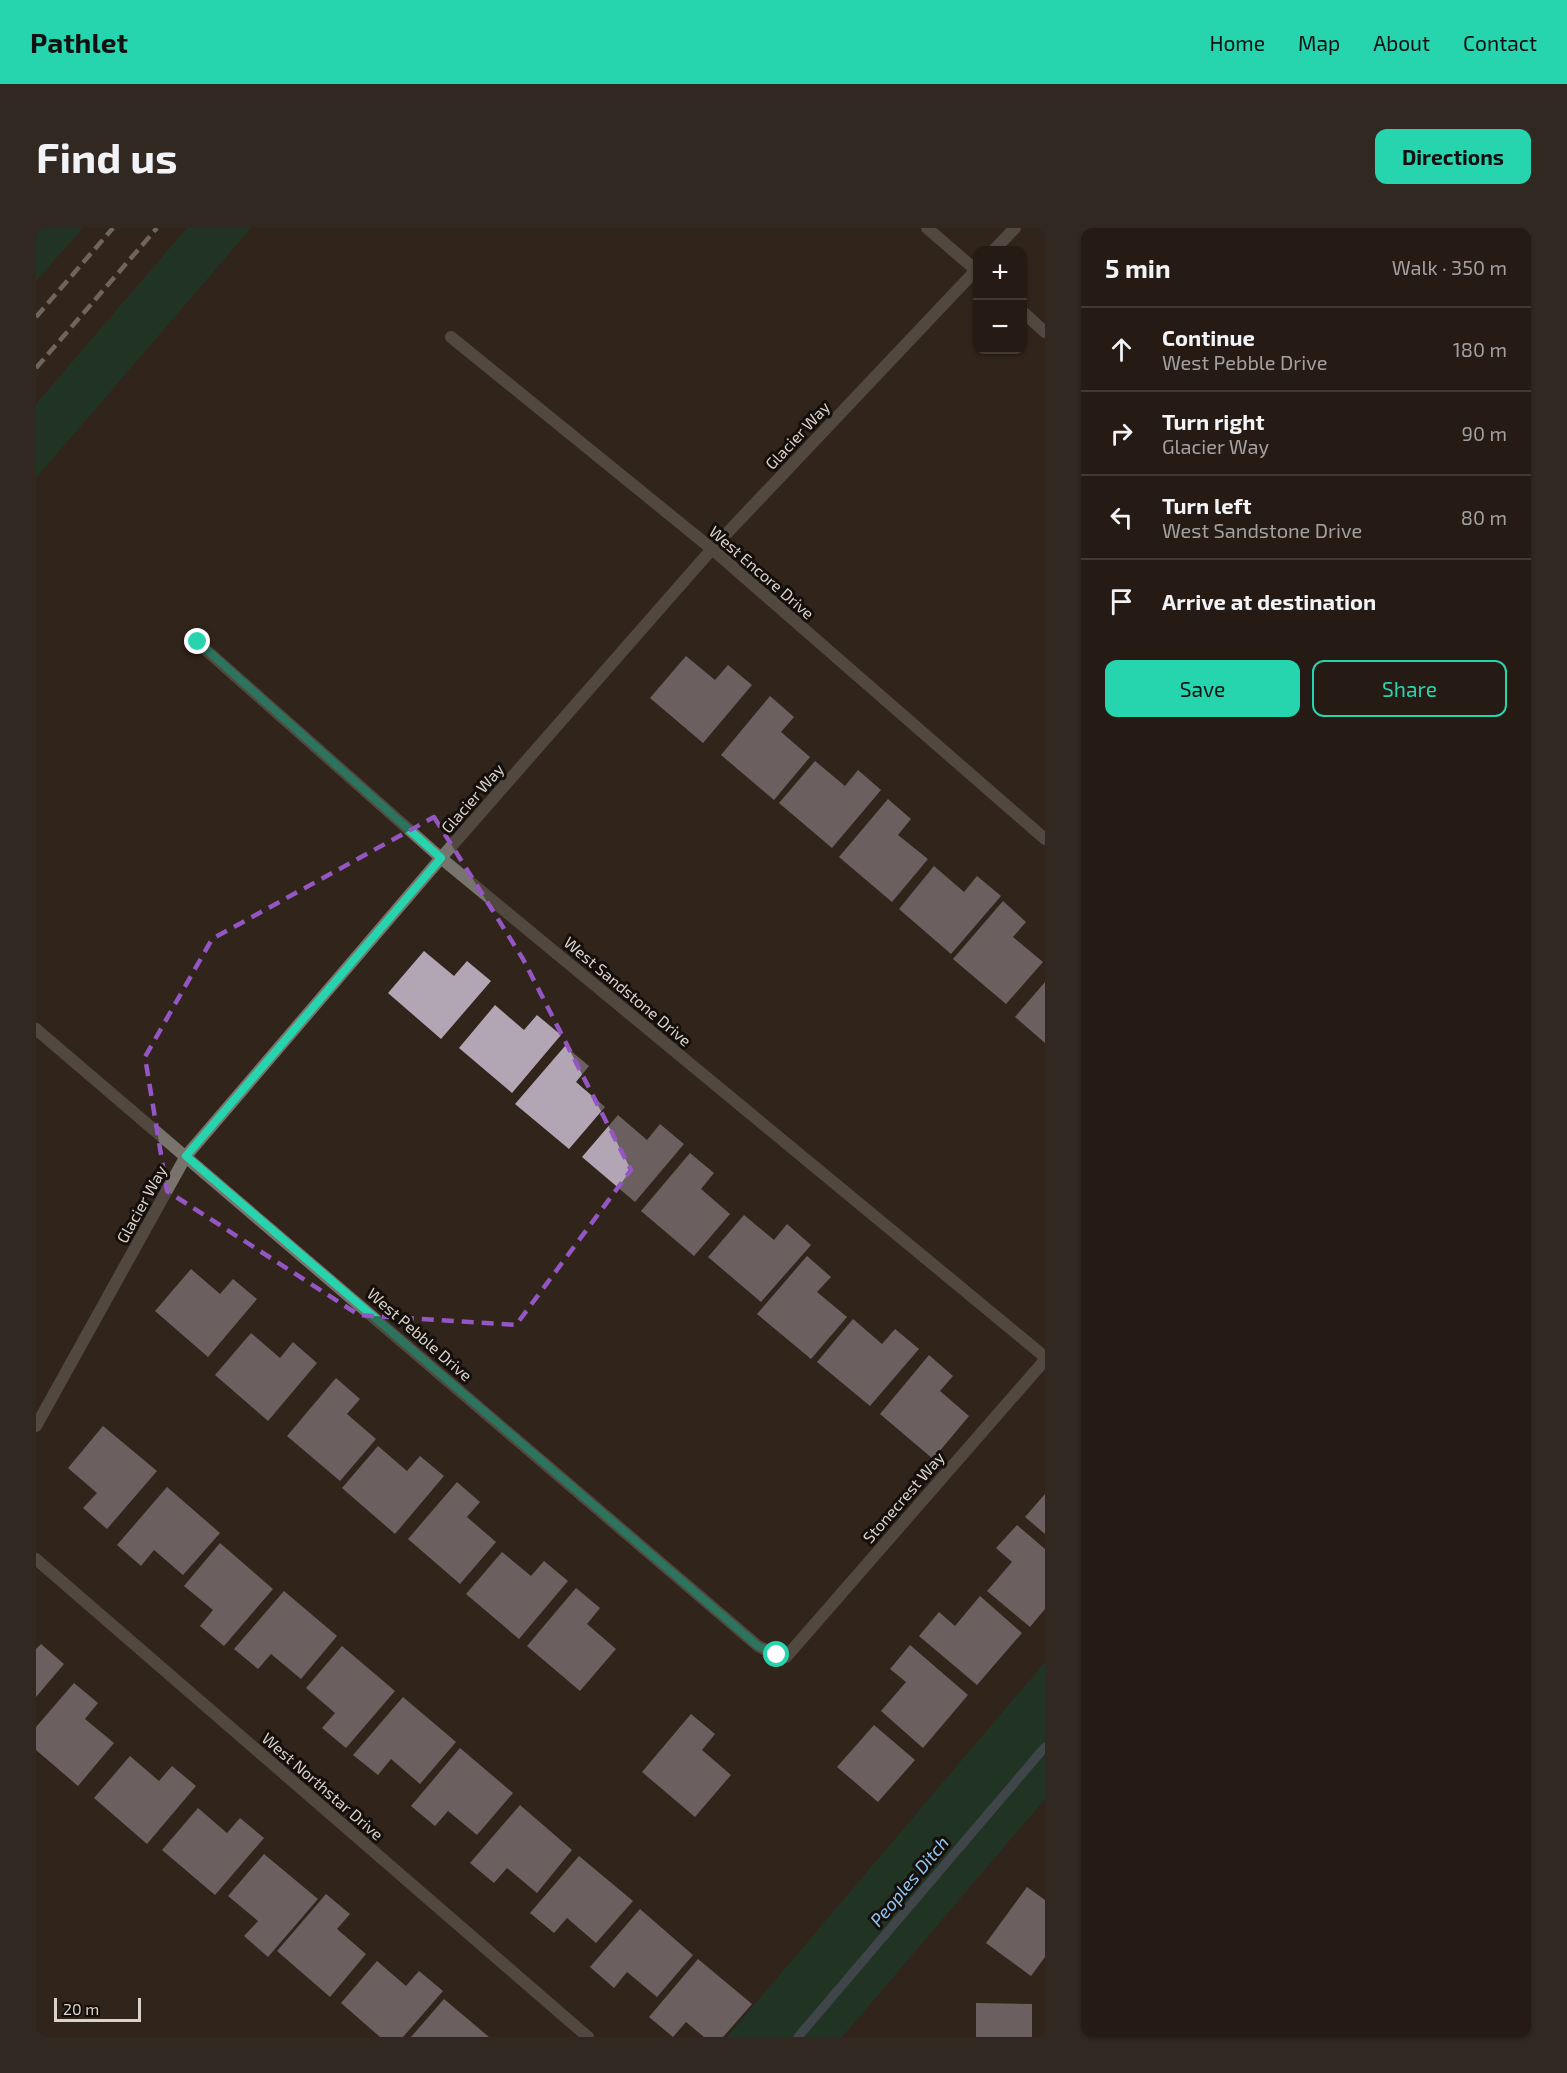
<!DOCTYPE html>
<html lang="en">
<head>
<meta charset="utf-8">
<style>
  body { margin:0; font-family:"Exo 2",sans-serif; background:#312822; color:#f1f3f6 }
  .controls { position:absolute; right:18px; top:18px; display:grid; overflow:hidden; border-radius:12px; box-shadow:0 2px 4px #0004 }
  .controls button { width:54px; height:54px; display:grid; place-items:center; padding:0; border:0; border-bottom:2px solid #423934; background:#251b14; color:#f1f3f6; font:30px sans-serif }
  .scale { position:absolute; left:18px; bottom:15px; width:87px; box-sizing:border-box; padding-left:6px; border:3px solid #dbd2cc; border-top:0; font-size:16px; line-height:21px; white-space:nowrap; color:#dbd2cc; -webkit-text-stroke:4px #140f0b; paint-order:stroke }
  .stop { position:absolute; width:18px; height:18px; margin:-14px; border:4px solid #26d5ae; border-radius:50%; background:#fff }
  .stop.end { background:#26d5ae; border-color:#fff; box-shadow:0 2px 6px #0008 }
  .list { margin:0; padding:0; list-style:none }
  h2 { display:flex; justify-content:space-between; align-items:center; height:78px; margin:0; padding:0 24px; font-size:26px }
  h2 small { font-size:20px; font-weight:400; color:#a3a1a0 }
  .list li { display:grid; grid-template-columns:39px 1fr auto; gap:18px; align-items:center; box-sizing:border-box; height:84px; padding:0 24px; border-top:2px solid #423934 }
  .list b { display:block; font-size:22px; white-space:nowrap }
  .list p { margin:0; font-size:20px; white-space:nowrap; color:#a3a1a0 }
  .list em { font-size:20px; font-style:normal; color:#a3a1a0 }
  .actions { display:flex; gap:12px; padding:18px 24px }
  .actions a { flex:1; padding:14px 0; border:2px solid #26d5ae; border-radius:12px; text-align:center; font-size:21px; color:#26d5ae }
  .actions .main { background:#26d5ae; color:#111 }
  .icon { flex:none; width:33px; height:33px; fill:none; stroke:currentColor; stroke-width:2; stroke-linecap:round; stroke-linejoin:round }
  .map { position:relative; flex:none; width:1009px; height:1809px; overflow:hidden; border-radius:12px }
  header { display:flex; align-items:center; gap:36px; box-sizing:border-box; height:84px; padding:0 30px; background:#26d5ae; color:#111 }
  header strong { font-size:28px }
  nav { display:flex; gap:33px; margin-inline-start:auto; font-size:21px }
  .intro { display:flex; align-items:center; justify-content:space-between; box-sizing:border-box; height:144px; padding:0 36px }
  h1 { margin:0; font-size:42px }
  .button { padding:15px 27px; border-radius:12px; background:#26d5ae; color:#111; font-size:21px; font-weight:700 }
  main { display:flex; gap:36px; padding:0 36px }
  aside { flex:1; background:#251b14; border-radius:12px; box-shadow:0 2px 4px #0004 }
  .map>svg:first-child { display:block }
  .green { fill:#0e4730 }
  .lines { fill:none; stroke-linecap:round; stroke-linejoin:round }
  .stream { stroke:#526d83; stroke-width:9 }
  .building { fill:#b3a6b4 }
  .street { stroke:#78736d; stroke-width:12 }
  .rail { stroke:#bdb3ac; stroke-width:4.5; stroke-dasharray:12 6; stroke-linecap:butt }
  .route { stroke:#26d5ae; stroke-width:8 }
  .marked { fill:none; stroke:#9356c2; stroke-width:4.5; stroke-dasharray:12 8; stroke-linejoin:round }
  .labels { text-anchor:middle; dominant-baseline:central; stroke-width:6; stroke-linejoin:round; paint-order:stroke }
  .street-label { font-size:16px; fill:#dbd2cc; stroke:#140f0b }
  .water-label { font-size:18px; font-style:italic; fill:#92c5f3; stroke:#140f0b }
</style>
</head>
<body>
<header>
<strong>Pathlet</strong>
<nav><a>Home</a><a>Map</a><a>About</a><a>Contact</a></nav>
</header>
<div class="intro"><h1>Find us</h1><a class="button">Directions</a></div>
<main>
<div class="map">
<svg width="1009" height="1809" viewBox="0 0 1009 1809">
  <rect width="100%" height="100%" fill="#31241b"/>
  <path class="green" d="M0,0H47L0,53Z
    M151,0H215L0,250V176Z
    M1009,1434V1571L806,1809H691Z"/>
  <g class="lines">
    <path class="stream" d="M762,1809L1009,1519"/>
  </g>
  <path class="building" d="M650,428L679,452L692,437L716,457L667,515L614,470Z
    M734,468L758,489L745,504L774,529L738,572L685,527Z
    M779,533L809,558L822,542L845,562L796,620L743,575Z
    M852,571L875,591L862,607L892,631L856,674L803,629Z
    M898,638L928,664L941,648L965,668L915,726L863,681Z
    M967,673L990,694L977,709L1007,734L970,776L917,731Z
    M388,723L418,748L431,733L455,753L405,811L352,765Z
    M1009,754V815L979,789Z
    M459,777L488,802L501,787L525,807L476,865L423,820Z
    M529,818L553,838L540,854L569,879L533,921L479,876Z
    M582,887L611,912L624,896L648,916L599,974L546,929Z
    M654,925L678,945L665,961L694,986L658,1028L605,983Z
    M708,987L738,1012L751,996L775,1017L725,1074L672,1029Z
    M771,1028L795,1049L781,1064L811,1089L775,1131L721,1086Z
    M155,1041L184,1066L197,1051L221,1071L172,1129L119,1083Z
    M817,1091L846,1116L859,1101L883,1121L834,1178L781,1134Z
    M215,1105L244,1130L257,1114L281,1135L232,1193L179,1147Z
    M893,1127L917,1148L904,1163L933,1188L897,1231L844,1186Z
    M300,1150L324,1171L311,1186L340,1211L304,1253L251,1208Z
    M67,1198L121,1243L71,1301L47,1280L61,1265L32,1240Z
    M342,1218L371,1243L384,1228L408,1248L359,1306L306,1260Z
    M421,1254L444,1274L431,1289L460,1314L424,1356L372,1311Z
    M131,1259L184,1305L147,1347L118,1322L105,1338L81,1317Z
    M1009,1266V1306L989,1289Z
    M981,1297L1009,1321V1381L994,1399L951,1363L976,1334L960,1320Z
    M184,1315L237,1361L188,1418L164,1398L177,1382L148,1358Z
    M466,1324L495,1348L508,1333L532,1353L483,1411L430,1366Z
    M540,1360L564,1380L551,1396L580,1421L544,1463L491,1418Z
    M248,1363L301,1408L265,1451L235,1426L222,1441L198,1421Z
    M944,1368L986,1405L941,1457L883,1408L903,1384L919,1398Z
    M5,1416L28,1436L0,1469V1421Z
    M874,1417L932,1467L887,1520L845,1483L870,1454L854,1441Z
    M306,1418L359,1463L310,1520L286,1500L299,1485L270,1460Z
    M38,1455L62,1475L49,1491L78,1515L42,1558L0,1522V1499Z
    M367,1469L420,1514L384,1556L355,1531L342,1547L317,1527Z
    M655,1486L679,1506L666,1522L695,1547L659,1589L606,1544Z
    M838,1497L879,1532L842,1574L801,1539Z
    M424,1520L477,1565L441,1607L412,1583L399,1598L375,1578Z
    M94,1528L123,1553L136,1538L160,1558L111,1616L58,1570Z
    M484,1577L536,1622L501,1665L471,1640L458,1655L434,1635Z
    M162,1580L191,1605L204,1590L228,1610L179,1667L126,1622Z
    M228,1626L282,1671L232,1729L208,1708L222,1693L192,1668Z
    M543,1628L597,1673L560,1715L531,1690L518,1705L494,1685Z
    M991,1659L1009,1672V1729L995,1748L950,1715Z
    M290,1666L314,1686L301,1701L330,1726L294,1769L241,1723Z
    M604,1681L657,1727L621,1769L591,1744L578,1760L554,1739Z
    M662,1731L716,1776L687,1809H668L650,1794L637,1809L613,1789Z
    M341,1733L370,1758L383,1743L407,1763L367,1809H344L305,1775Z
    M408,1771L453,1809H375Z
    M940,1775L996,1776V1809H940Z"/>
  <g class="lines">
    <path class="street" d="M891,0L942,44
      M958,22L979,0
      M987,84L1009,104
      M415,109L676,321L1009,611
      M161,414L405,630L1009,1129
      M0,801L722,1418L741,1427L750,1429L1009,1132
      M0,1198L150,928L405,630L676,321L942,40
      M0,1331L552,1809"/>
    <path class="rail" d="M0,89L77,0
      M0,140L121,0"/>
  </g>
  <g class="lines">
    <path class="route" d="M162,414L405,630L150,928L722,1418L741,1427"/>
  </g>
  <path d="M0 0H1009V1809H0ZM398,589L487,731L595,942L480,1097L323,1087L131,963L109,829L176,711Z" fill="#31241b" fill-opacity=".55" fill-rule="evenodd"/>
  <path class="marked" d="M398,589L487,731L595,942L480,1097L323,1087L131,963L109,829L176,711Z"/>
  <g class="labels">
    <g class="street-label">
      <text transform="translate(761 207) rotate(-47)">Glacier Way</text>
      <text transform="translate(726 344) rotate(41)">West Encore Drive</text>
      <text transform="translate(436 570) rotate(-49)">Glacier Way</text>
      <text transform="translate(592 763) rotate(40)">West Sandstone Drive</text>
      <text transform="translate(105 976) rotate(-61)">Glacier Way</text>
      <text transform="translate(384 1106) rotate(41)">West Pebble Drive</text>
      <text transform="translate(867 1269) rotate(-49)">Stonecrest Way</text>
      <text transform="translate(287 1558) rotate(41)">West Northstar Drive</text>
    </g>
    <g class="water-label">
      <text transform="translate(873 1653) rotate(-50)">Peoples Ditch</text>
    </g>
  </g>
</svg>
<div class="controls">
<button>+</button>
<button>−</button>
</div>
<div class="scale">20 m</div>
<div class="stop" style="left:741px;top:1427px"></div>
<div class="stop end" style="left:162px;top:414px"></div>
</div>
<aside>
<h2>5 min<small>Walk · 350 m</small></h2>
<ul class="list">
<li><svg class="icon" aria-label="ahead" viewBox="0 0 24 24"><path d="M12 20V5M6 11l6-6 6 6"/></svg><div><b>Continue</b><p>West Pebble Drive</p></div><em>180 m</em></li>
<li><svg class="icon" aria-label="right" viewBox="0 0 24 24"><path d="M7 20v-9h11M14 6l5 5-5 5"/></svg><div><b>Turn right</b><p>Glacier Way</p></div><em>90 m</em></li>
<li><svg class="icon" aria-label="left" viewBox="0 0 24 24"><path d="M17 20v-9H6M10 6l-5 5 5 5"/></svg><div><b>Turn left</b><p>West Sandstone Drive</p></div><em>80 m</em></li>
<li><svg class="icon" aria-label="arrive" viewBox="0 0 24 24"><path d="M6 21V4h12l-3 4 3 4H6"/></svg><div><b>Arrive at destination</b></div></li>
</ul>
<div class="actions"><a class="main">Save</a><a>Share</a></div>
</aside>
</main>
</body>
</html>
